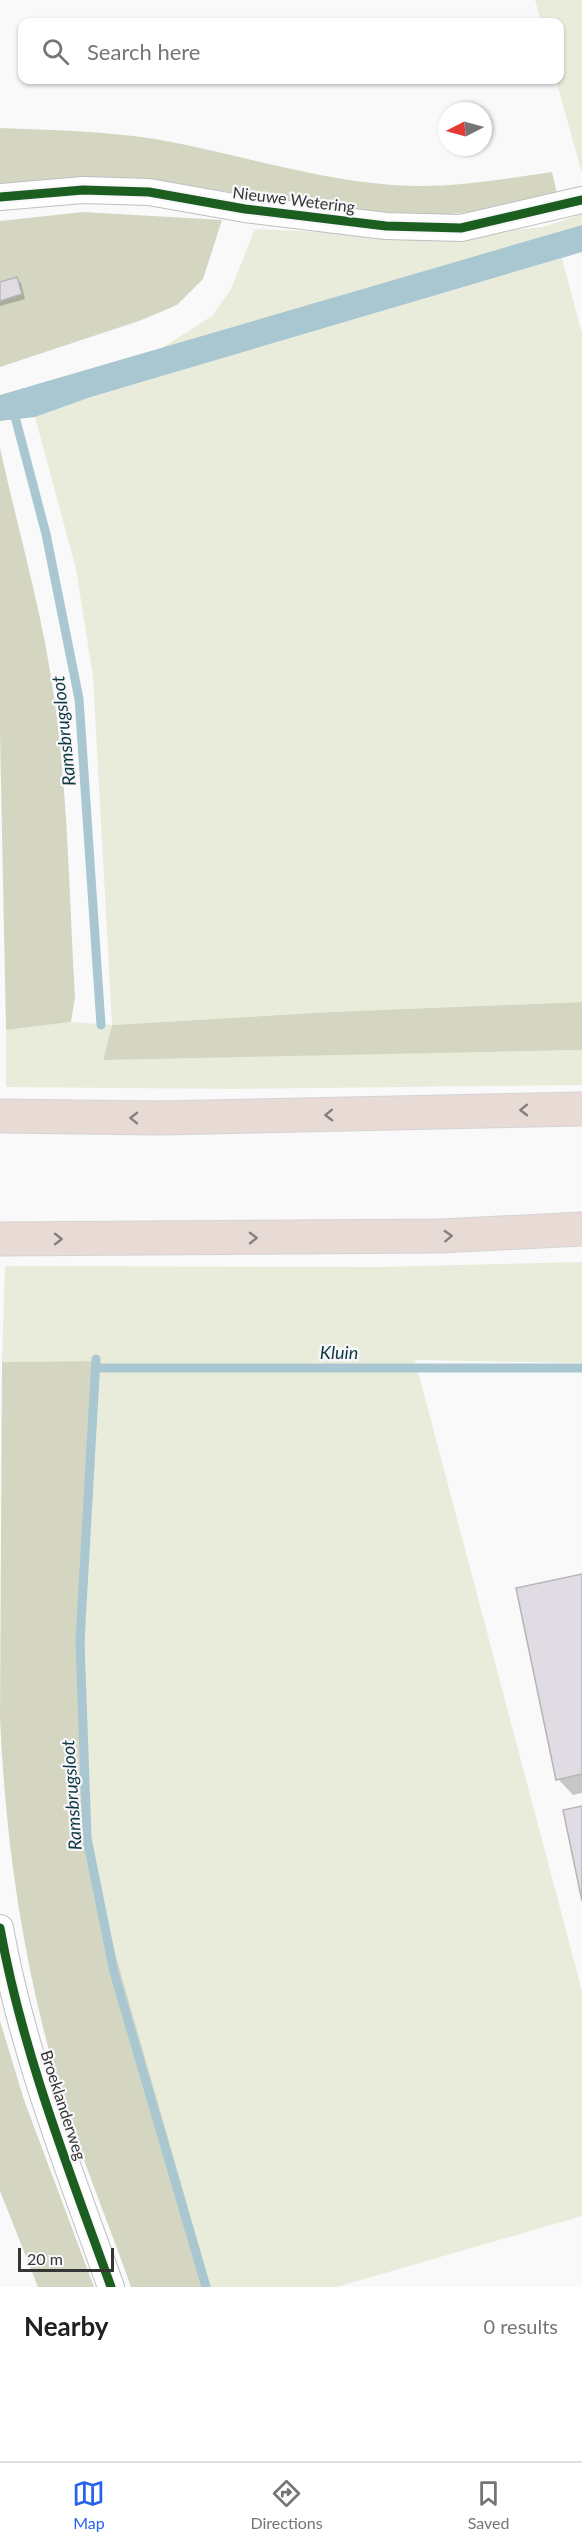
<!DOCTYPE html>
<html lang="en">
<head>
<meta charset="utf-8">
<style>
  body { margin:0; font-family:Lato,sans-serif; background:#f2f2f2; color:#202124 }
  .compass { position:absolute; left:438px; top:102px; width:54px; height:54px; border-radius:50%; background:#fff; box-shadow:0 2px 4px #0004; rotate:264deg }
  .scale { position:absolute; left:18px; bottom:15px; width:96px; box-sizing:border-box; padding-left:6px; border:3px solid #353536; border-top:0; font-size:16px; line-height:21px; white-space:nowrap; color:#353536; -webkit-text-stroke:4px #f8f8fb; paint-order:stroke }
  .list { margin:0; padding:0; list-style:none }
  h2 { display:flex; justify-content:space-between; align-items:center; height:78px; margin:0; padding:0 24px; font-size:26px }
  h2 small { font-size:20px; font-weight:400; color:#757577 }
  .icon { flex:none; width:33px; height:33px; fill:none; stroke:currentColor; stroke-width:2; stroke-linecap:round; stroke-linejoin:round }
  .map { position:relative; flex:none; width:582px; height:2287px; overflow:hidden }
  .search { position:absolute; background:#fff; box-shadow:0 2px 4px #0004; left:18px; right:18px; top:18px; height:66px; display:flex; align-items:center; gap:15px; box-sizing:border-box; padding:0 21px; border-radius:12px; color:#757577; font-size:22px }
  .sheet { height:174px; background:#fff }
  nav { display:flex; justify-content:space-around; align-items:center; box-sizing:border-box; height:84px; border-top:2px solid #e0e0e0; background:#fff; font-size:16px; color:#757577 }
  nav a { display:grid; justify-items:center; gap:3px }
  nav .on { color:#2563eb }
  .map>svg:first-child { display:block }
  .green { fill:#eaecdb }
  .forest { fill:#d4d6c2 }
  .water { fill:#a9c7d0 }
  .shadow { fill:#0003 }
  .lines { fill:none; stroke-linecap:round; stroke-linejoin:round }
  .stream { stroke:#a9c7d0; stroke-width:9 }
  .building { fill:#e1dce3; stroke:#b5b5b6; stroke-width:1.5 }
  .minor-casing { stroke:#bfbfc0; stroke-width:28 }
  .motorway-casing { stroke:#d4d4d5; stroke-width:35 }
  .minor { stroke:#fefefe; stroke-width:26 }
  .motorway { stroke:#e8dbd5; stroke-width:33 }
  .cycleway-casing { stroke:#f8f8fb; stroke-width:13 }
  .cycleway { stroke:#1b5e20; stroke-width:9 }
  .oneway { stroke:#86807e }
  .labels { text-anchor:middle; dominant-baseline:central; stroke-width:4.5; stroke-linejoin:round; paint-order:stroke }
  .street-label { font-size:16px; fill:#353536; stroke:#f8f8fb }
  .water-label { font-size:18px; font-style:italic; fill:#0d3640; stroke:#f8f8fb }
</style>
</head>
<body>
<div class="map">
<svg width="582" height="2287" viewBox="0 0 582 2287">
  <rect width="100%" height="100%" fill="#f9f9fa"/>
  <path class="green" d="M535,0H582V174L556,80H560V22H541Z
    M582,214V225L159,350L212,316L231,289L255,229L385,235L502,231L543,227Z
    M562,258L582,333V1002L330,1012L112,1025L103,1059L582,1050V1085L232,1089L6,1087V1030L71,1022L112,1025L93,677L76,569L35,417L91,397Z
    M582,1262V1363L415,1360L582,1991V2216L337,2287H211L103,1911L89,1838L85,1779L84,1686L88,1499L100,1361L2,1362L5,1266L379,1267Z"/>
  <path class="forest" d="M0,128C52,130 103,131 155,139C234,153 312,179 392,185C446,189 498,180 552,172L558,198L523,207L440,215L365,211L157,182L0,192Z
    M83,212L222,220L203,279L177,305L139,321L0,367V221Z
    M0,448C17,526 40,604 52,683C68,786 69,893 75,997L71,1022L6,1030L0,733Z
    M582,1002V1050L103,1060L112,1025L330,1012Z
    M100,1361L88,1499L84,1686L85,1779L89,1838L103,1911L211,2287H131C106,2216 76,2145 55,2072C22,1957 5,1837 0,1718L2,1362Z
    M0,2021L24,2100L94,2287H38L0,2191Z"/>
  <path class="water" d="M582,225V252L91,397L35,417L0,421V395Z"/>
  <path class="shadow" d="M16,279L21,283L25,299L0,306V284Z
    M582,1576V1793L573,1795L558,1779Z"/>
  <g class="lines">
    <path class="stream" d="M13,409L46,534L79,699L101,1025
      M96,1359L80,1641L87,1838L114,1972L206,2287
      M97,1368H582"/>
  </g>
  <path class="building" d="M17,277L22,294L0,301V282Z
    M582,1574V1774L556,1780L516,1588Z
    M582,1806V1901L563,1810Z"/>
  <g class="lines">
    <defs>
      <path id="minor" d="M0,197L83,190L149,192L245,209L386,226L461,228L582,200
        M0,1928C22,2051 69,2170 111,2287"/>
      <path id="motorway" d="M0,1116L159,1118L582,1109
        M0,1239L440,1236L582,1229"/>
    </defs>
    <use href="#minor" class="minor-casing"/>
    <use href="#motorway" class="motorway-casing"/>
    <use href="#minor" class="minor"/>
    <use href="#motorway" class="motorway"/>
    <defs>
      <path id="cycleway" d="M0,197L83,190L149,192L245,209L386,226L461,228L582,200
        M0,1928C22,2051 69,2170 111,2287"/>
    </defs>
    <use href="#cycleway" class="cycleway-casing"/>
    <use href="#cycleway" class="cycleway"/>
  </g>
  <defs><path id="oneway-chevron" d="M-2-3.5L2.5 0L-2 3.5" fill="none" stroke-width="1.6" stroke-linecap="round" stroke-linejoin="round" transform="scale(1.5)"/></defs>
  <g class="oneway">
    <use href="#oneway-chevron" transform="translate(524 1110) rotate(179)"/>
    <use href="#oneway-chevron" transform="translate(329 1115) rotate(179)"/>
    <use href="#oneway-chevron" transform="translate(134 1118) rotate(-179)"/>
    <use href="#oneway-chevron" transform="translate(448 1236) rotate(-3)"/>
    <use href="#oneway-chevron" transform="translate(253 1238) rotate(-1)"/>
    <use href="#oneway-chevron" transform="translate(58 1239)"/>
  </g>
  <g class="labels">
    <g class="street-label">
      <text transform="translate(294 199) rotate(7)">Nieuwe Wetering</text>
      <text transform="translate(64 2105) rotate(72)">Broeklanderweg</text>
    </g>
    <g class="water-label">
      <text transform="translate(63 731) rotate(-96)">Ramsbrugsloot</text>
      <text x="339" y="1352">Kluin</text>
      <text transform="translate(71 1795) rotate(-94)">Ramsbrugsloot</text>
    </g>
  </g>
</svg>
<svg class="compass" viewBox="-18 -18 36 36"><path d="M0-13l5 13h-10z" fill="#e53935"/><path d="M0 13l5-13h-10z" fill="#757577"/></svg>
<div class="scale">20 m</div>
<div class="search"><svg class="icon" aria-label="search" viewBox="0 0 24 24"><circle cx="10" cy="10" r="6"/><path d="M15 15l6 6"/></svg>Search here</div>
</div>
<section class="sheet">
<h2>Nearby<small>0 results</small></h2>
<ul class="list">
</ul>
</section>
<nav>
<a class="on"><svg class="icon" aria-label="map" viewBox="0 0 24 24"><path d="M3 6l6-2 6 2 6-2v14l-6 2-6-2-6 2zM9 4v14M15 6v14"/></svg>Map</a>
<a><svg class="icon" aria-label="directions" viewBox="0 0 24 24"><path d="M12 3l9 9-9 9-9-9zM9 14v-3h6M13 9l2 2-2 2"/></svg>Directions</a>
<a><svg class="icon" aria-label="saved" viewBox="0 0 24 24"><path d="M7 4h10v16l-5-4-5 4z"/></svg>Saved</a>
</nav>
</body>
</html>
